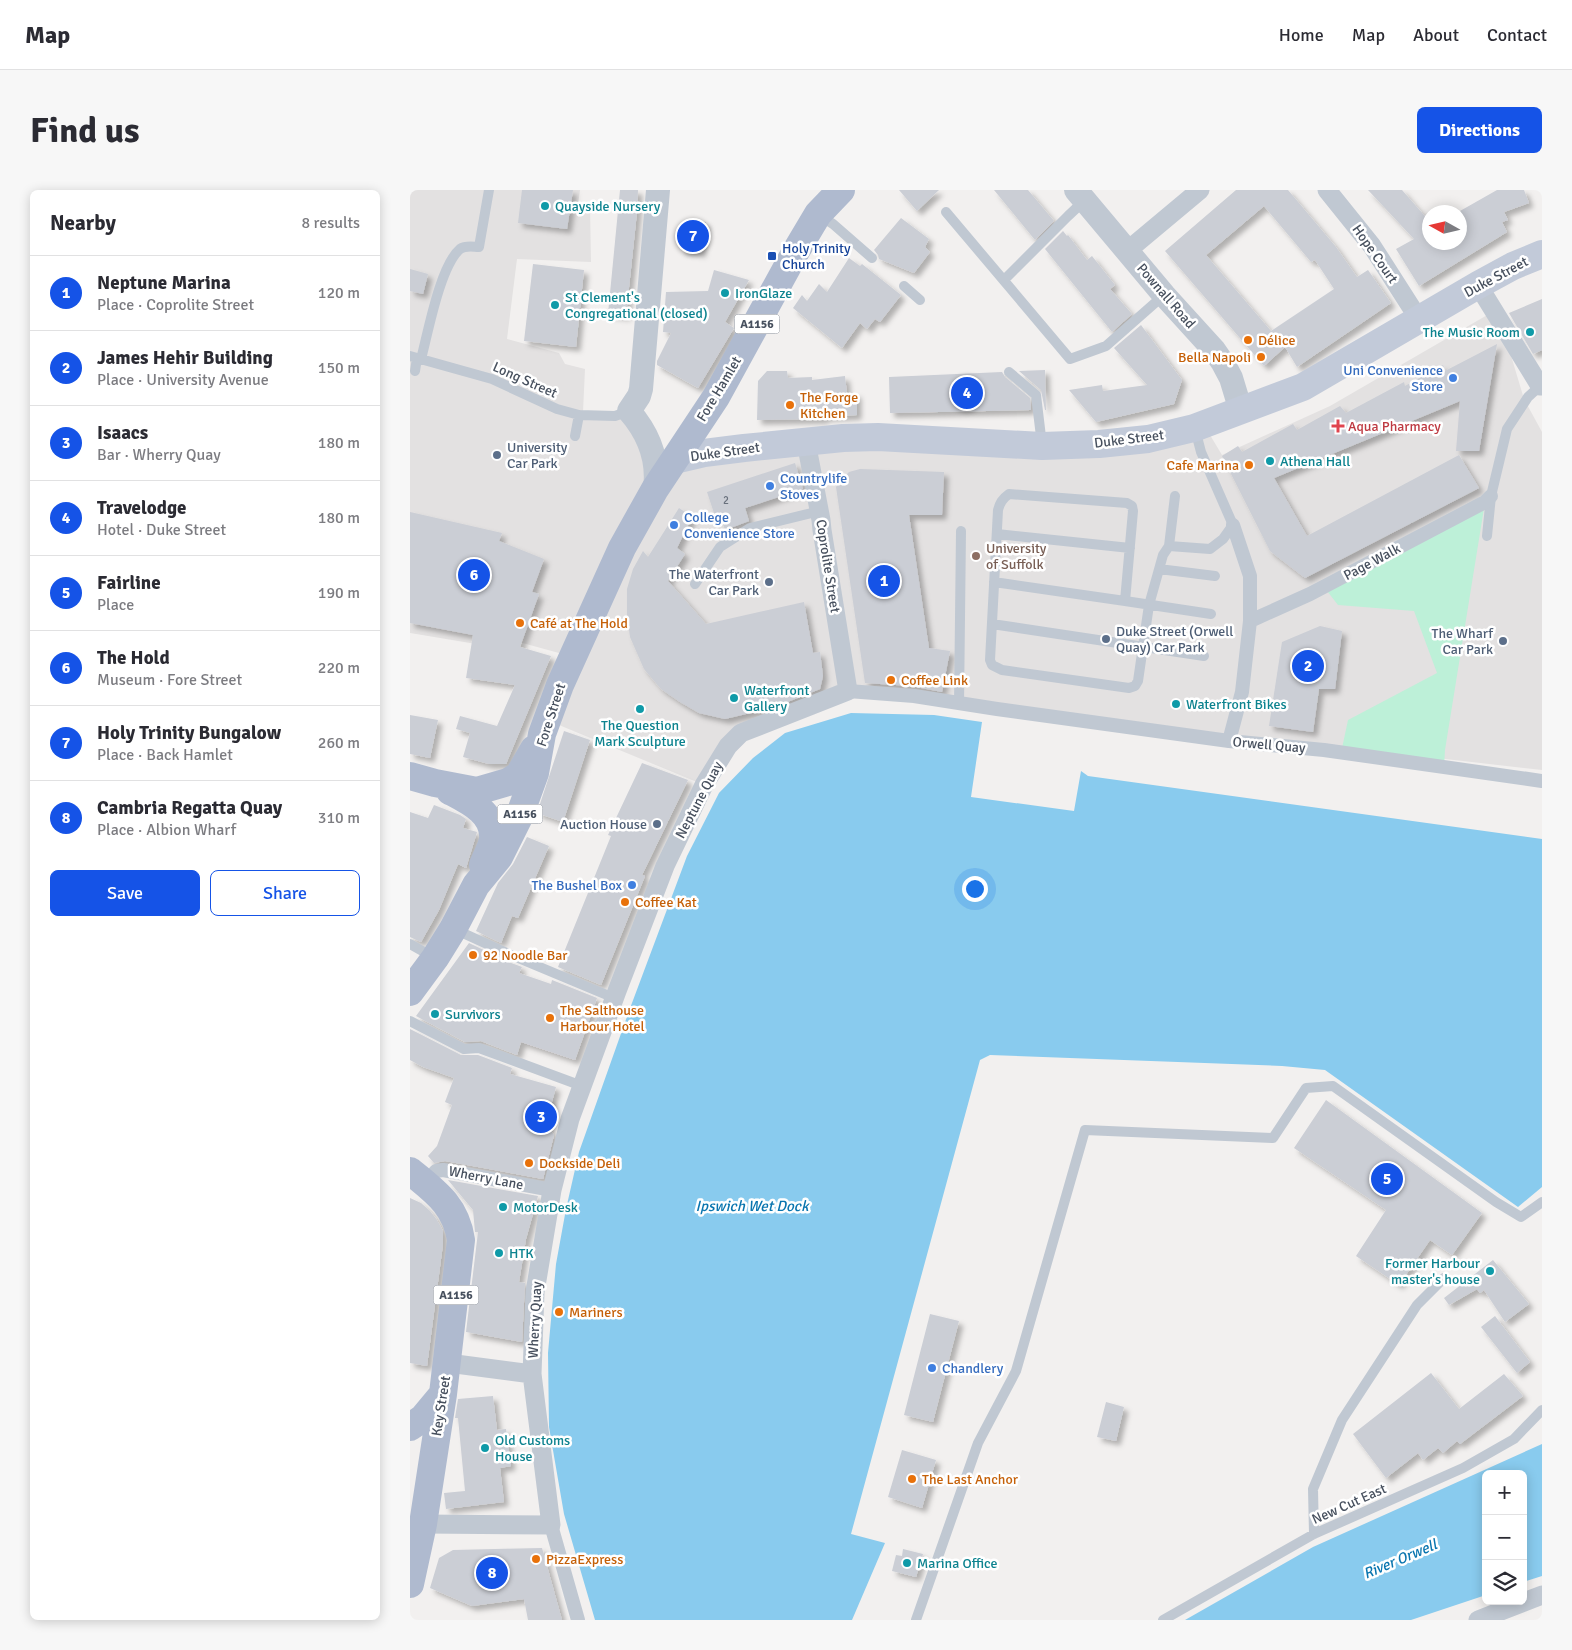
<!DOCTYPE html>
<html lang="en">
<head>
<meta charset="utf-8">
<style>
  body { margin:0; font-family:Signika,sans-serif; background:#f7f7f7; color:#2b2b33 }
  .controls { position:absolute; right:15px; bottom:15px; display:grid; overflow:hidden; border-radius:8px; box-shadow:0 2px 12px #0003 }
  .controls button { width:45px; height:45px; display:grid; place-items:center; padding:0; border:0; border-bottom:1px solid #e1e1e2; background:#fff; color:#2b2b33; font:25px sans-serif }
  .compass { position:absolute; left:1012px; top:15px; width:45px; height:45px; border-radius:50%; background:#fff; box-shadow:0 2px 12px #0003; rotate:278deg }
  .you { position:absolute; left:564px; top:698px; width:18px; height:18px; margin:-12px; border:4px solid #fff; border-radius:50%; background:#1a73e8; box-shadow:0 0 0 8px #1a73e833 }
  .badge { display:grid; place-items:center; width:32px; height:32px; border-radius:50%; background:#1553e7; color:#fff; font-size:16px; font-weight:700 }
  .pin { position:absolute; translate:-50% -50%; border:2px solid #fff; box-shadow:0 1px 5px #0006 }
  .list { margin:0; padding:0; list-style:none }
  h2 { display:flex; justify-content:space-between; align-items:center; height:65px; margin:0; padding:0 20px; font-size:21px }
  h2 small { font-size:16px; font-weight:400; color:#7c7c81 }
  .list li { display:grid; grid-template-columns:32px 1fr auto; gap:15px; align-items:center; box-sizing:border-box; height:75px; padding:0 20px; border-top:1px solid #e1e1e2 }
  .list b { display:block; font-size:19px; white-space:nowrap }
  .list p { margin:0; font-size:16px; white-space:nowrap; color:#7c7c81 }
  .list em { font-size:16px; font-style:normal; color:#7c7c81 }
  .actions { display:flex; gap:10px; padding:15px 20px }
  .actions a { flex:1; padding:11px 0; border:1px solid #1553e7; border-radius:8px; text-align:center; font-size:18px; color:#1553e7 }
  .actions .main { background:#1553e7; color:#fff }
  .icon { flex:none; width:28px; height:28px; fill:none; stroke:currentColor; stroke-width:2; stroke-linecap:round; stroke-linejoin:round }
  .map { position:relative; flex:none; width:1132px; height:1430px; overflow:hidden; border-radius:8px }
  header { display:flex; align-items:center; gap:30px; box-sizing:border-box; height:70px; padding:0 25px; background:#fff; border-bottom:1px solid #e1e1e2 }
  header strong { font-size:24px }
  nav { display:flex; gap:28px; margin-inline-start:auto; font-size:18px }
  .intro { display:flex; align-items:center; justify-content:space-between; box-sizing:border-box; height:120px; padding:0 30px }
  h1 { margin:0; font-size:35px }
  .button { padding:12px 22px; border-radius:8px; background:#1553e7; color:#fff; font-size:18px; font-weight:700 }
  main { display:flex; gap:30px; padding:0 30px }
  aside { flex:1; background:#fff; border-radius:8px; box-shadow:0 2px 12px #0003 }
  .map>svg:first-child { display:block }
  .education { fill:#e3e1e1 }
  .green { fill:#bdf0d8 }
  .water { fill:#89cbee }
  .building { fill:#cbced5; fill-rule:evenodd; filter:url(#shadow) }
  .lines { fill:none; stroke-linecap:round; stroke-linejoin:round }
  .service { stroke:#c0c8d2; stroke-width:10 }
  .pedestrian { stroke:#c0c8d2; stroke-width:14 }
  .minor { stroke:#c0c8d2; stroke-width:19 }
  .tertiary { stroke:#c0c8d2; stroke-width:24 }
  .secondary { stroke:#c2cad9; stroke-width:28 }
  .primary { stroke:#afbacf; stroke-width:28 }
  .culture-dot { fill:#0f9aa8; stroke:#fff; stroke-width:2 }
  .transit-dot { fill:#1a4fb4; stroke:#fff; stroke-width:2 }
  .food-dot { fill:#e8710a; stroke:#fff; stroke-width:2 }
  .shop-dot { fill:#3f7fe0; stroke:#fff; stroke-width:2 }
  .health-dot { fill:#e0444e; stroke:#fff; stroke-width:2 }
  .service-dot { fill:#5c6f8a; stroke:#fff; stroke-width:2 }
  .education-dot { fill:#8d6e63; stroke:#fff; stroke-width:2 }
  .labels { text-anchor:middle; dominant-baseline:central; stroke-width:5; stroke-linejoin:round; paint-order:stroke }
  .number-label { font-size:11px; fill:#68707c }
  .shield { fill:#fff; stroke:#7e848e; stroke-width:1 }
  .shield-label { font-size:12px; font-weight:bold; fill:#47505e }
  .culture-label { font-size:14px; fill:#0d838f; stroke:#fff; text-anchor:start }
  .transit-label { font-size:14px; fill:#164399; stroke:#fff; text-anchor:start }
  .street-label { font-size:14px; fill:#47505e; stroke:#fff }
  .food-label { font-size:14px; fill:#c56008; stroke:#fff; text-anchor:start }
  .shop-label { font-size:14px; fill:#366cbe; stroke:#fff; text-anchor:start }
  .health-label { font-size:14px; fill:#be3a42; stroke:#fff; text-anchor:start }
  .service-label { font-size:14px; fill:#4e5e75; stroke:#fff; text-anchor:end }
  .education-label { font-size:14px; fill:#785e54; stroke:#fff; text-anchor:start }
  .water-label { font-size:15px; font-style:italic; fill:#0975af; stroke:#fff }
</style>
</head>
<body>
<header>
<strong>Map</strong>
<nav><a>Home</a><a>Map</a><a>About</a><a>Contact</a></nav>
</header>
<div class="intro"><h1>Find us</h1><a class="button">Directions</a></div>
<main>
<aside>
<h2>Nearby<small>8 results</small></h2>
<ul class="list">
<li><span class="badge">1</span><div><b>Neptune Marina</b><p>Place · Coprolite Street</p></div><em>120 m</em></li>
<li><span class="badge">2</span><div><b>James Hehir Building</b><p>Place · University Avenue</p></div><em>150 m</em></li>
<li><span class="badge">3</span><div><b>Isaacs</b><p>Bar · Wherry Quay</p></div><em>180 m</em></li>
<li><span class="badge">4</span><div><b>Travelodge</b><p>Hotel · Duke Street</p></div><em>180 m</em></li>
<li><span class="badge">5</span><div><b>Fairline</b><p>Place</p></div><em>190 m</em></li>
<li><span class="badge">6</span><div><b>The Hold</b><p>Museum · Fore Street</p></div><em>220 m</em></li>
<li><span class="badge">7</span><div><b>Holy Trinity Bungalow</b><p>Place · Back Hamlet</p></div><em>260 m</em></li>
<li><span class="badge">8</span><div><b>Cambria Regatta Quay</b><p>Place · Albion Wharf</p></div><em>310 m</em></li>
</ul>
<div class="actions"><a class="main">Save</a><a>Share</a></div>
</aside>
<div class="map">
<svg width="1132" height="1430" viewBox="0 0 1132 1430">
  <defs>
    <filter id="shadow"><feDropShadow dx="4.5" dy="4.5" stdDeviation="2.5" flood-color="#0004"/></filter>
  </defs>
  <rect width="100%" height="100%" fill="#f2f0ef"/>
  <path class="education" d="M0,0H170L168,15L180,16L181,72L107,69L97,149L149,163L155,174L175,179L173,222L219,221L240,252L264,270L438,250L800,245L812,265L920,216L1079,124L1096,149L1114,209L1132,242V580L438,501L331,543L294,595L149,535L167,482L149,463L98,449L96,459L0,443Z"/>
  <path class="green" d="M1075,312L1035,560L1034,578L931,563L938,530L1027,483L1004,421L928,415L914,397Z"/>
  <path class="water" d="M441,523L524,525L572,532L561,607L664,621L671,581L678,586L1132,649V997L1108,1017L915,880L872,876L580,865L570,870L441,1344L475,1353L442,1430H185L154,1324L139,1237L138,1163L146,1074L156,1019L169,962L219,821L277,666L309,603L343,568L375,543Z
    M1132,1254V1386L1113,1392V1284H1076V1405L1001,1430H775L903,1357Z"/>
  <path class="building" d="M112,0H163L157,39L108,33Z
    M210,0H228L227,22L216,126L198,124Z
    M489,0H529L507,21Z
    M584,0H618L644,31L625,50Z
    M826,0H878L926,57L947,87L958,80L981,113L887,177L875,157L854,176L755,61ZM854,16L901,72L905,70L924,99L861,141L796,65Z
    M958,0H992L1020,32V52H1050V21L1087,0H1114L1119,13L1094,22L1098,30L1092,32L1097,42L1009,96L986,59L1004,49Z
    M491,28L519,49L515,57L520,62L504,83L469,69L468,65L464,60Z
    M276,30L296,32L291,63L271,60Z
    M653,41L657,46L658,45L677,70L682,66L705,95L700,99L722,124L702,142L635,59Z
    M439,68L450,76L452,74L491,105L470,132L465,129L457,139L450,133L432,158L383,118L392,105L397,111L409,94L417,102Z
    M123,74L174,80L166,157L114,151Z
    M0,79L18,84L13,104L0,101Z
    M304,80L339,90L315,132L324,138L288,198L247,175V171L261,143L253,142L256,102L298,101Z
    M1132,109V160L1123,164L1099,123Z
    M731,135L772,190L764,214L686,232L659,200L692,195L693,201L737,195L704,158Z
    M1087,154L1069,261H1046L1050,211L864,288L897,346L1049,265L1069,298L895,388L860,361L812,266L828,256L832,262L883,234L887,240L930,216L936,223L994,192L995,196L1033,175L1035,181Z
    M635,180L636,220H635L631,200L609,181Z
    M357,181H377L378,188L402,187V190L435,186L437,204L447,203V225L414,227V229L347,230L348,191Z
    M592,182L595,187L620,208L621,220L480,223L479,187Z
    M385,273L393,299L335,318L339,331L315,340L311,327L306,329L297,302Z
    M450,279L534,282L532,325H499L519,458L540,461L532,502L501,496L455,493L426,297L432,289L439,282Z
    M269,318L282,327L267,358L275,364L258,391L296,434L394,412L403,463L410,462L413,486L410,499L365,517L315,529L289,523L270,512L251,499L234,479L220,447L217,425V399L223,379L233,361L238,367Z
    M0,322L92,343L89,351L134,369L122,402L129,404L110,457L141,466L96,574H79L53,567L60,543L46,539L50,526L87,536L105,495L56,488L63,445L0,433Z
    M910,436L932,441L925,499H909L903,542L859,536L872,452Z
    M0,525L28,530L20,568L0,564Z
    M154,541L180,550L153,632L127,623Z
    M232,573L278,590L232,685L235,686L191,795L148,777L201,646L198,645Z
    M24,615L50,625L56,629L53,638L67,642L56,678L48,674L29,720L11,752L0,747V622L18,628Z
    M117,647L139,656L108,728L102,726L91,753L66,741L88,693L103,674Z
    M59,753L86,766L85,767L112,777L109,783L141,794L142,790L187,808L165,870L111,852L107,865L71,851L55,852L6,826Z
    M0,839L51,865H68L102,878L100,884L146,897L136,934L144,945L133,989L35,971L24,973L18,966L27,956L42,915L35,912L44,888L13,877L0,870Z
    M916,910L1072,1023L1042,1065L1020,1050L989,1095L946,1066L976,1020L884,958Z
    M38,990L128,1006L116,1049L109,1092L115,1093L112,1152L56,1142L68,1042H65L63,1020Z
    M0,1008L11,1013L20,1021L27,1030L33,1041V1054L17,1176L0,1173Z
    M1083,1070L1119,1114L1095,1132L1074,1100L1070,1103L1067,1099L1039,1115L1034,1108Z
    M520,1124L549,1131L523,1232L494,1225Z
    M1085,1126L1120,1172L1107,1183L1071,1137Z
    M1021,1183L1049,1219L1094,1184L1113,1206L1050,1254L1047,1251L1033,1263L1028,1258L1013,1270L1008,1263L976,1288L943,1244Z
    M83,1206L87,1240L96,1239L101,1276L90,1278L94,1312L36,1319L34,1303L55,1301L48,1228H45L48,1209Z
    M696,1212L714,1217L706,1251L687,1247Z
    M492,1260L526,1270L512,1318L478,1307Z
    M132,1358L152,1430H118L114,1409L62,1416L20,1398L29,1368L43,1360Z
    M493,1359L513,1364L506,1387L482,1381L486,1365L492,1366Z"/>
  <g class="lines">
    <path class="service" d="M536,22L660,169L696,156L754,105
      M409,25L423,34L462,68
      M594,90L658,26L675,10
      M494,96L510,110
      M0,166L82,189L147,219L169,225L205,226L219,221
      M11,169C18,143 30,76 50,59C56,55 63,57 69,57L79,0
      M5,181L7,168
      M599,182L626,205L632,255
      M785,239L791,262L823,335L813,349L800,359L759,356L753,365L739,415L728,491L725,496L719,498L592,480L582,475L580,470L588,320C590,313 592,309 599,304L717,313L722,316L723,321L715,411L801,424
      M165,246L169,225
      M587,344L720,358
      M1077,346L1081,306L1097,239L1118,207L1130,196
      M759,356L765,306
      M749,379L805,386
      M584,392L715,411
      M285,394L310,357L340,338L410,321
      M582,434L794,466
      M549,514L551,341
      M44,739L101,765L204,808
      M0,754L23,767
      M0,831L54,859L69,858L172,896
      M904,1344L903,1299L932,1230L1007,1115L1034,1088
      M506,1430L568,1253L606,1181L675,940L863,948L896,898L923,896L1086,1012L1111,1027L1132,1012
      M753,1430L904,1344L1053,1278L1104,1249L1132,1220"/>
    <path class="pedestrian" d="M840,431L900,404L1075,312L1081,306
      M438,501L504,506L587,519L819,551L914,560L1132,591
      M819,551L832,502L840,431V386L823,335
      M15,993L26,981L33,980L142,1000
      M141,1335L168,1430"/>
    <path class="minor" d="M917,0L962,56L1010,131
      M717,61L790,0
      M1068,95L1130,196H1132
      M38,1173L122,1184
      M13,1334L141,1335L122,1184L125,1102L142,1000L160,929L207,801L255,676L294,595L318,556L331,543L438,501L412,340L411,330L396,252
      M1068,1430L1132,1405"/>
    <path class="tertiary" d="M666,0L754,105L804,160L813,173L821,188L831,221
      M245,299C249,269 239,244 219,221L229,206L231,199L248,0"/>
    <path class="secondary" d="M264,270L294,263L334,258L433,248L468,247L632,256L689,254L738,249L784,238L893,197L1068,95L1103,76L1132,64"/>
    <path class="primary" d="M0,586L25,593L67,601L98,592L109,585L124,559
      M40,601C59,611 85,623 83,649C82,657 76,667 73,675
      M0,802L25,768L43,739L66,695L89,667L109,627L125,583L132,544L150,495L212,358L245,299L306,207L386,61L408,24L431,0
      M0,981C26,1002 46,1016 51,1050L33,1204L13,1334L0,1394
      M0,1237L13,1228L33,1204"/>
  </g>
  <g class="culture-dot">
    <circle cx="135" cy="16" r="5"/>
    <circle cx="315" cy="103" r="5"/>
    <circle cx="145" cy="115" r="5"/>
    <circle cx="1120" cy="142" r="5"/>
    <circle cx="860" cy="271" r="5"/>
    <circle cx="324" cy="508" r="5"/>
    <circle cx="766" cy="514" r="5"/>
    <circle cx="230" cy="519" r="5"/>
    <circle cx="25" cy="824" r="5"/>
    <circle cx="93" cy="1017" r="5"/>
    <circle cx="89" cy="1063" r="5"/>
    <circle cx="1080" cy="1081" r="5"/>
    <circle cx="75" cy="1258" r="5"/>
    <circle cx="497" cy="1373" r="5"/>
  </g>
  <rect class="transit-dot" x="357" y="61" width="10" height="10" rx="2.5"/>
  <g class="food-dot">
    <circle cx="838" cy="150" r="5"/>
    <circle cx="851" cy="167" r="5"/>
    <circle cx="380" cy="215" r="5"/>
    <circle cx="839" cy="275" r="5"/>
    <circle cx="110" cy="433" r="5"/>
    <circle cx="481" cy="490" r="5"/>
    <circle cx="215" cy="712" r="5"/>
    <circle cx="63" cy="765" r="5"/>
    <circle cx="140" cy="828" r="5"/>
    <circle cx="119" cy="973" r="5"/>
    <circle cx="149" cy="1122" r="5"/>
    <circle cx="502" cy="1289" r="5"/>
    <circle cx="126" cy="1369" r="5"/>
  </g>
  <g class="shop-dot">
    <circle cx="1043" cy="188" r="5"/>
    <circle cx="360" cy="296" r="5"/>
    <circle cx="264" cy="335" r="5"/>
    <circle cx="222" cy="695" r="5"/>
    <circle cx="522" cy="1178" r="5"/>
  </g>
  <path class="health-dot" d="M925.5 228.5h5v5h5v5h-5v5h-5v-5h-5v-5h5z"/>
  <g class="service-dot">
    <circle cx="87" cy="265" r="5"/>
    <circle cx="359" cy="392" r="5"/>
    <circle cx="696" cy="449" r="5"/>
    <circle cx="1093" cy="451" r="5"/>
    <circle cx="247" cy="634" r="5"/>
  </g>
  <circle class="education-dot" cx="566" cy="366" r="5"/>
  <g class="labels">
    <g class="number-label">
      <text x="316" y="310">2</text>
    </g>
    <g class="shield">
      <rect x="324.5" y="124.5" width="45" height="19" rx="4"/>
      <rect x="87.5" y="614.5" width="45" height="19" rx="4"/>
      <rect x="23.5" y="1095.5" width="45" height="19" rx="4"/>
    </g>
    <g class="shield-label">
      <text x="347" y="134">A1156</text>
      <text x="110" y="624">A1156</text>
      <text x="46" y="1105">A1156</text>
    </g>
    <g class="culture-label">
      <text x="145" y="16">Quayside Nursery</text>
      <text x="325" y="103">IronGlaze</text>
      <text x="155" y="107">St Clement's<tspan x="155" dy="16">Congregational (closed)</tspan></text>
      <text x="1110" y="142" text-anchor="end">The Music Room</text>
      <text x="870" y="271">Athena Hall</text>
      <text x="334" y="500">Waterfront<tspan x="334" dy="16">Gallery</tspan></text>
      <text x="776" y="514">Waterfront Bikes</text>
      <text x="230" y="535" text-anchor="middle">The Question<tspan x="230" dy="16">Mark Sculpture</tspan></text>
      <text x="35" y="824">Survivors</text>
      <text x="103" y="1017">MotorDesk</text>
      <text x="99" y="1063">HTK</text>
      <text x="1070" y="1073" text-anchor="end">Former Harbour<tspan x="1070" dy="16">master's house</tspan></text>
      <text x="85" y="1250">Old Customs<tspan x="85" dy="16">House</tspan></text>
      <text x="507" y="1373">Marina Office</text>
    </g>
    <g class="transit-label">
      <text x="372" y="58">Holy Trinity<tspan x="372" dy="16">Church</tspan></text>
    </g>
    <g class="street-label">
      <text transform="translate(965 64) rotate(55)">Hope Court</text>
      <text transform="translate(1086 87) rotate(-28)">Duke Street</text>
      <text transform="translate(756 106) rotate(49)">Pownall Road</text>
      <text transform="translate(115 190) rotate(24)">Long Street</text>
      <text transform="translate(309 199) rotate(-59)">Fore Hamlet</text>
      <text transform="translate(719 249) rotate(-7)">Duke Street</text>
      <text transform="translate(315 262) rotate(-8)">Duke Street</text>
      <text transform="translate(962 372) rotate(-28)">Page Walk</text>
      <text transform="translate(418 376) rotate(81)">Coprolite Street</text>
      <text transform="translate(141 525) rotate(-72)">Fore Street</text>
      <text transform="translate(859 555) rotate(5)">Orwell Quay</text>
      <text transform="translate(289 610) rotate(-62)">Neptune Quay</text>
      <text transform="translate(76 988) rotate(11)">Wherry Lane</text>
      <text transform="translate(125 1130) rotate(-87)">Wherry Quay</text>
      <text transform="translate(31 1216) rotate(-81)">Key Street</text>
      <text transform="translate(939 1314) rotate(-24)">New Cut East</text>
    </g>
    <g class="food-label">
      <text x="848" y="150">Délice</text>
      <text x="841" y="167" text-anchor="end">Bella Napoli</text>
      <text x="390" y="207">The Forge<tspan x="390" dy="16">Kitchen</tspan></text>
      <text x="829" y="275" text-anchor="end">Cafe Marina</text>
      <text x="120" y="433">Café at The Hold</text>
      <text x="491" y="490">Coffee Link</text>
      <text x="225" y="712">Coffee Kat</text>
      <text x="73" y="765">92 Noodle Bar</text>
      <text x="150" y="820">The Salthouse<tspan x="150" dy="16">Harbour Hotel</tspan></text>
      <text x="129" y="973">Dockside Deli</text>
      <text x="159" y="1122">Mariners</text>
      <text x="512" y="1289">The Last Anchor</text>
      <text x="136" y="1369">PizzaExpress</text>
    </g>
    <g class="shop-label">
      <text x="1033" y="180" text-anchor="end">Uni Convenience<tspan x="1033" dy="16">Store</tspan></text>
      <text x="370" y="288">Countrylife<tspan x="370" dy="16">Stoves</tspan></text>
      <text x="274" y="327">College<tspan x="274" dy="16">Convenience Store</tspan></text>
      <text x="212" y="695" text-anchor="end">The Bushel Box</text>
      <text x="532" y="1178">Chandlery</text>
    </g>
    <g class="health-label">
      <text x="938" y="236">Aqua Pharmacy</text>
    </g>
    <g class="service-label">
      <text x="97" y="257" text-anchor="start">University<tspan x="97" dy="16">Car Park</tspan></text>
      <text x="349" y="384">The Waterfront<tspan x="349" dy="16">Car Park</tspan></text>
      <text x="706" y="441" text-anchor="start">Duke Street (Orwell<tspan x="706" dy="16">Quay) Car Park</tspan></text>
      <text x="1083" y="443">The Wharf<tspan x="1083" dy="16">Car Park</tspan></text>
      <text x="237" y="634">Auction House</text>
    </g>
    <g class="education-label">
      <text x="576" y="358">University<tspan x="576" dy="16">of Suffolk</tspan></text>
    </g>
    <g class="water-label">
      <text x="342" y="1016">Ipswich Wet Dock</text>
      <text transform="translate(990 1369) rotate(-23)">River Orwell</text>
    </g>
  </g>
</svg>
<div class="controls">
<button>+</button>
<button>−</button>
<button><svg class="icon" aria-label="layers" viewBox="0 0 24 24"><path d="M12 4l9 5-9 5-9-5zM3 14l9 5 9-5"/></svg></button>
</div>
<svg class="compass" viewBox="-18 -18 36 36"><path d="M0-13l5 13h-10z" fill="#e53935"/><path d="M0 13l5-13h-10z" fill="#7c7c81"/></svg>
<div class="you"></div>
<div class="pin badge" style="left:474px;top:391px">1</div>
<div class="pin badge" style="left:898px;top:476px">2</div>
<div class="pin badge" style="left:131px;top:927px">3</div>
<div class="pin badge" style="left:557px;top:203px">4</div>
<div class="pin badge" style="left:977px;top:989px">5</div>
<div class="pin badge" style="left:64px;top:385px">6</div>
<div class="pin badge" style="left:283px;top:46px">7</div>
<div class="pin badge" style="left:82px;top:1383px">8</div>
</div>
</main>
</body>
</html>
